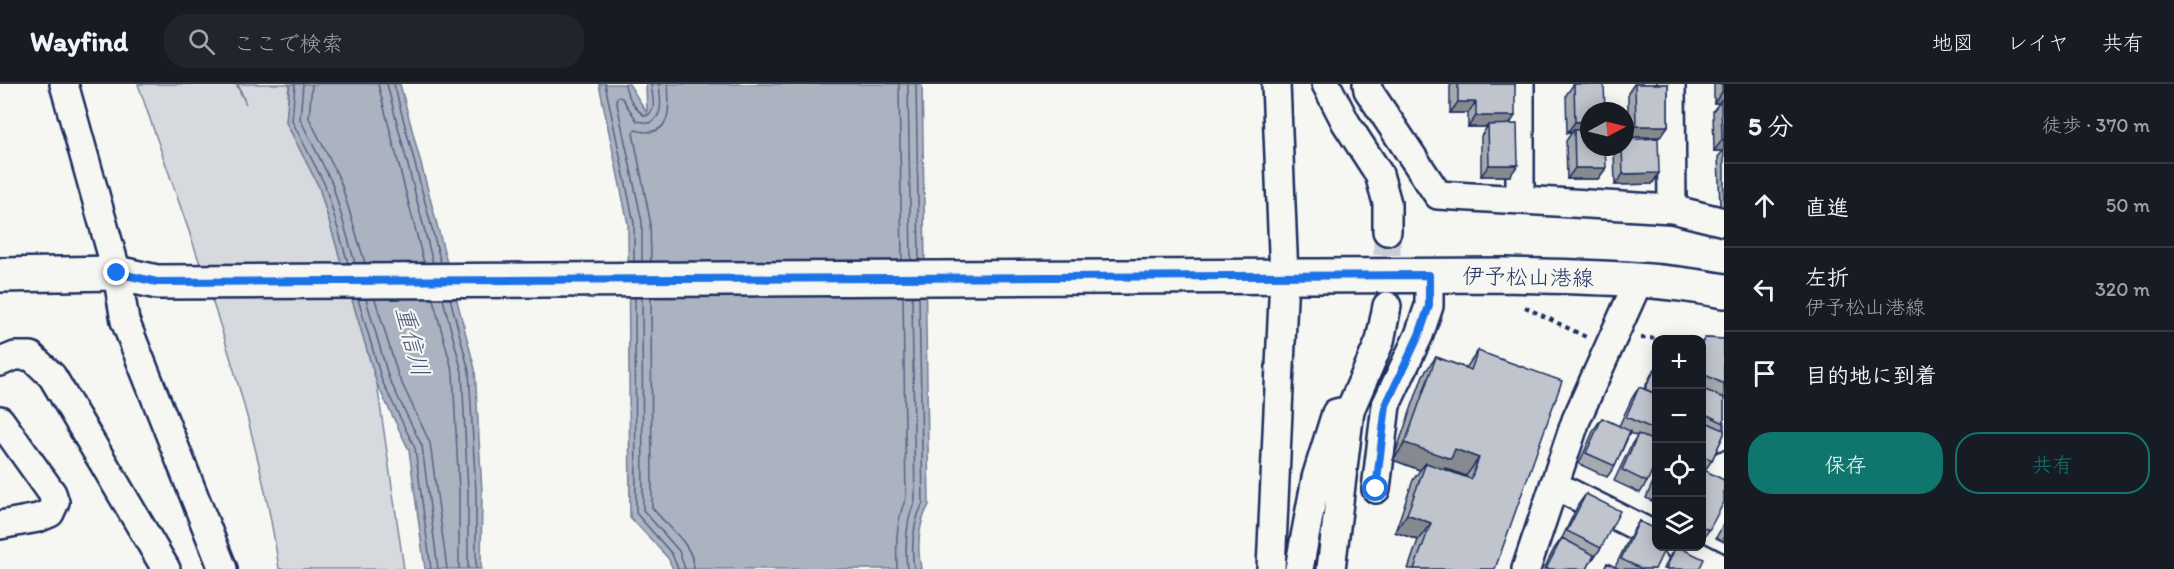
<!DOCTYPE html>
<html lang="ja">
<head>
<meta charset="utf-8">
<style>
  body { margin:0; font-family:Itim,"Klee One",sans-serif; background:#20242c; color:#f1f3f6 }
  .controls { position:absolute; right:18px; bottom:18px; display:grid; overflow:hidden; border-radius:12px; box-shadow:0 3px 15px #0003 }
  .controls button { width:54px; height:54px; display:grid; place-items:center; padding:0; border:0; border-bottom:2px solid #363941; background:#171b24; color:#f1f3f6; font:30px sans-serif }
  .compass { position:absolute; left:1580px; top:18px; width:54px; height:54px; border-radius:50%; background:#171b24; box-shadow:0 3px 15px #0003; rotate:83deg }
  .stop { position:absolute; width:18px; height:18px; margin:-14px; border:4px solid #1a73e8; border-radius:50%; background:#fff }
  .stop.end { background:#1a73e8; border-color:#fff; box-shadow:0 2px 6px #0008 }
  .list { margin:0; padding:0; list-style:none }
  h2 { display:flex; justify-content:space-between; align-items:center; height:78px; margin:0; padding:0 24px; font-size:26px }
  h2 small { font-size:20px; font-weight:400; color:#9ea1a6 }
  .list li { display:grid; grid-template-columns:39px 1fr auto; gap:18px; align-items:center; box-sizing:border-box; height:84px; padding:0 24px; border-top:2px solid #363941 }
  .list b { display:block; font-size:22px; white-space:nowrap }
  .list p { margin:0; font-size:20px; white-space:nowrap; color:#9ea1a6 }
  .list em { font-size:20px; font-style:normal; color:#9ea1a6 }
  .actions { display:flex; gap:12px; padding:18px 24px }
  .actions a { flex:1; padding:14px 0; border:2px solid #0f766e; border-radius:24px; text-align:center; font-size:21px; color:#0f766e }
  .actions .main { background:#0f766e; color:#fff }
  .icon { flex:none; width:33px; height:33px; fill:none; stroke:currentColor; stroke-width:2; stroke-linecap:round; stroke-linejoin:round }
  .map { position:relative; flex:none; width:1724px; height:485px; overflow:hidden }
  header { display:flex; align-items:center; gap:36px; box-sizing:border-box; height:84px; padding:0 30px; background:#171b24; border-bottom:2px solid #363941 }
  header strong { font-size:28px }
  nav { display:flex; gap:33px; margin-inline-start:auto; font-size:21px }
  .search { width:420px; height:54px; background:#20242c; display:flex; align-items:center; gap:15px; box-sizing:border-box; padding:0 21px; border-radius:24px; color:#9ea1a6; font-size:22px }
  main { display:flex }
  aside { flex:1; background:#171b24 }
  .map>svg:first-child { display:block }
  .green { fill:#d6d9dd; stroke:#78849e; stroke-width:1.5 }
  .water { fill:#abb2c0; stroke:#717e99; stroke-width:1.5 }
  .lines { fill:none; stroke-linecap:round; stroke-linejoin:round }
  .shore { stroke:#556385; stroke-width:1.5 }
  .minor-tunnel { stroke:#caced4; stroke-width:27; stroke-dasharray:27 14; stroke-linecap:butt }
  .minor-casing { stroke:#1b2f5e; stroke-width:32 }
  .major-casing { stroke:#1b2f5e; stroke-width:38 }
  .path { stroke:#1b2f5e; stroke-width:4; stroke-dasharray:4.5 4.5; stroke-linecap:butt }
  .minor { stroke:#f6f6f2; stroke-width:27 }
  .major { stroke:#f6f6f2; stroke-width:33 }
  .wall { fill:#a5a9b0; stroke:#1b2f5e; stroke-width:1.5; fill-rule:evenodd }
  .shaded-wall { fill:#868990; stroke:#1b2f5e; stroke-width:1.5 }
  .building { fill:#c0c4cd; stroke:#1b2f5e; stroke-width:1.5 }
  .route { stroke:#1a73e8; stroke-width:8 }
  .labels { text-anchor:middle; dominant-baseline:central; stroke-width:4.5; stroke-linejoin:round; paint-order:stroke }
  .street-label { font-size:22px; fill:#1b2f5e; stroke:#f6f6f2 }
  .water-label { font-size:24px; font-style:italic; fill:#46567b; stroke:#f6f6f2 }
</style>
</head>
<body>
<header>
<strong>Wayfind</strong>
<div class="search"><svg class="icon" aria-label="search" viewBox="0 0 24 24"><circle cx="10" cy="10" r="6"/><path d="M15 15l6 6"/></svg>ここで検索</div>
<nav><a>地図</a><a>レイヤ</a><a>共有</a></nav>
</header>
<main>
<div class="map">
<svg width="1724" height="485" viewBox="0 0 1724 485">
  <rect width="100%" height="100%" fill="#f6f6f2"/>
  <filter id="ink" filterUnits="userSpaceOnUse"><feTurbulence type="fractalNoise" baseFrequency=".0167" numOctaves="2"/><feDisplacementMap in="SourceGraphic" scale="12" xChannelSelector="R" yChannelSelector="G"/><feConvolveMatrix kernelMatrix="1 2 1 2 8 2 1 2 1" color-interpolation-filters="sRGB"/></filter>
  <g filter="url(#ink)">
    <path class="green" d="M138,0H236L246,20L238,0H289L286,38L319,103L377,300L404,485H279C255,318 192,159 138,0Z"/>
    <path class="water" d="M290,0H400L475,285L482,408L481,485H425L409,366L377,300L319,103L286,38Z
      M599,0H629L647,29L646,0H922L929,421C918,439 917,465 921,485H673L668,474L630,433L628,140Z"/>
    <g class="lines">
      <path class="shore" d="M295,0L292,37L325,101L348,179
        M303,0L300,35L332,99L355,179
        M312,0L309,34L340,96L365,179
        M378,0L424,179
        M387,0L433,179
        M394,0L441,179
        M605,0L634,139V178
        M625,0C626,10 636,28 646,32C658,28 652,11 651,0
        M899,0L902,176
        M908,0L911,176
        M916,0L919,176
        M642,177V138L616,15L618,13L622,14L637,37L650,39C665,31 660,14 659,0
        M651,177L650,136L633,49L635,46C672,56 670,25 668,0
        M642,213L643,426L679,467L685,485
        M651,213L652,423C666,443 693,458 694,485
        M450,214L469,287L476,408V485
        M635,214L636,429L672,470L678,485
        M358,215L382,297L415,364L431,485
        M366,215L389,295L422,362L438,485
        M375,215L398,291L430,359L447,485
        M433,215L453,289L459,408V485
        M443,215L462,288L468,408V485
        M897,485C896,461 896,436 906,414L903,212
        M907,485C905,462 905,438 915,417L912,212
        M914,485C911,463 913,439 923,419L919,212"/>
      <path class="minor-tunnel" d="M1387,212V147"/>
      <defs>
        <path id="minor" d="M64,0L117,189L125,237L223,485
          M1326,0L1346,39L1379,90L1387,119V147
          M1367,0L1368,6L1438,111L1672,125L1724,138
          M1520,0V116
          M1671,0L1672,125
          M0,278L15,272H31L52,292L166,485
          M0,336L52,409L55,418L50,429L38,434L0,441
          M1715,398L1724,381
          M1554,401L1656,452
          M1376,405L1386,321L1419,251L1429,222V191
          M1678,462L1723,485
          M1271,485L1284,192L1276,0
          M1299,485L1316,394L1336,329L1340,328
          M1331,485L1350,326L1380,257L1387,222
          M1526,485L1576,336L1639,196"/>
        <path id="major" d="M0,191L117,189L157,198L1507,191C1579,193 1653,193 1724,207"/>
      </defs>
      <use href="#minor" class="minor-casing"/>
      <use href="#major" class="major-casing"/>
      <path class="path" d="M1525,223L1586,253
        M1641,254L1673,255"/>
      <use href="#minor" class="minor"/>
      <use href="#major" class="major"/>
    </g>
    <path class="wall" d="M1452,0H1515L1510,41V92H1481V52L1487,43H1468V29H1450V2Z
      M1574,0L1589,27L1606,84L1598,95H1567L1566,57L1572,48L1567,49L1566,11Z
      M1634,0H1668V42L1660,53H1628V9Z
      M1714,0H1724V122H1720L1718,73L1723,67H1714L1713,27L1719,19H1714Z
      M1617,63H1625L1659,89L1652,100L1615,101L1614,67Z
      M1705,254L1724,255V350L1712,376L1705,386L1709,446L1701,457V389L1703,387L1701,386V259Z
      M1478,267L1495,485H1408L1418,456L1395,448L1413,396L1420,386L1393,376L1423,291L1436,273L1466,284ZM1445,384L1466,392V393L1444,385Z
      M1655,285L1656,286V352L1653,357L1647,398L1640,409L1614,397L1631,361L1637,352L1630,349L1615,382L1607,393L1579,380L1594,345L1602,334L1619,342L1632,314L1639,303L1644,305L1651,291Z
      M1656,391V419L1646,414Z
      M1586,410L1601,464L1593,475H1592L1587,485H1544L1554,465L1562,454L1578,421Z
      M1639,437L1655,485H1604L1607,479L1615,483L1632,448Z
      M1724,439V458L1716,454Z
      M1676,462L1699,485H1664L1669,473Z"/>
    <path class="shaded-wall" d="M1722,8H1724V19L1721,16L1719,19H1714Z
      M1458,18H1476L1468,29H1450Z
      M1476,32H1515L1508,43L1488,41L1487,43H1468Z
      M1589,37V48L1574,46L1572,48L1567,49L1575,38Z
      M1636,42H1668L1660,53H1628Z
      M1722,56H1724V65L1723,67H1714Z
      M1489,81H1518L1510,92H1481Z
      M1575,84H1606L1598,95H1567Z
      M1659,89L1652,100L1615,101L1623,90Z
      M1405,359L1455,365L1479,374L1466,392L1445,384L1439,393L1426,379L1420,386L1393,376Z
      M1407,430L1431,439L1418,456L1395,448Z"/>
    <path class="building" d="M1458,0H1515V32H1476V18H1458Z
      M1574,0H1604L1605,27H1589V37L1575,38Z
      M1635,0H1668V42H1636Z
      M1722,0H1724V8H1722Z
      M1721,16H1724V56H1722Z
      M1517,40L1518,81H1489L1488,41Z
      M1574,46H1589V63H1605L1606,84H1575Z
      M1658,54L1659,89L1623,90L1622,63H1625V56Z
      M1705,254L1724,255V300L1701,289V261Z
      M1478,267L1562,297L1495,485H1414L1431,439L1407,430L1426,379L1471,395L1479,374L1455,365L1451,375L1405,359L1436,273L1471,286Z
      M1655,285L1656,286V310L1645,305Z
      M1639,303L1656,310V346L1626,333Z
      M1701,304L1724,314V339L1701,328Z
      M1602,334L1630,347L1615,382L1586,369Z
      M1701,336L1724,346V350L1712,376L1701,371Z
      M1638,350L1656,358V378L1647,398L1622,386Z
      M1704,386L1724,396V418L1709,446L1701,442V391Z
      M1586,410L1620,427L1601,464L1567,447Z
      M1639,437L1656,446V462H1666L1655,485H1642L1621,475Z
      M1562,454L1594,471L1587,485H1546Z
      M1676,462L1704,475L1699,485H1666Z
      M1607,479L1619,485H1605Z"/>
  </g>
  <g class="lines" filter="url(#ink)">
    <path class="route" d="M117,189L157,198L1429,191V222L1419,251L1386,321L1376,405"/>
  </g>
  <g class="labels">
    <g class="street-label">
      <text transform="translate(1528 193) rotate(1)">伊予松山港線</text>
    </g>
    <g class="water-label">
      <text transform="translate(413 257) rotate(76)">重信川</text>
    </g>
  </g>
</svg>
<div class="controls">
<button>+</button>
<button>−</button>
<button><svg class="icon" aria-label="locate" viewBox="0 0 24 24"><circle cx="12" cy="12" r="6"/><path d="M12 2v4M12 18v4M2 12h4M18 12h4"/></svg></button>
<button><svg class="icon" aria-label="layers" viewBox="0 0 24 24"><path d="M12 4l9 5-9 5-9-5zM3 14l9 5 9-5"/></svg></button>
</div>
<svg class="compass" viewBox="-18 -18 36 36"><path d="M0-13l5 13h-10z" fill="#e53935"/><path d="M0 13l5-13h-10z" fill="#9ea1a6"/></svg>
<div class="stop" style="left:1376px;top:405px"></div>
<div class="stop end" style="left:117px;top:189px"></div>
</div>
<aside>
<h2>5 分<small>徒歩 · 370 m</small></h2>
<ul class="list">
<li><svg class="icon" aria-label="ahead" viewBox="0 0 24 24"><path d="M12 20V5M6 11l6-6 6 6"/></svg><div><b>直進</b></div><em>50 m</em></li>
<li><svg class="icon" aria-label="left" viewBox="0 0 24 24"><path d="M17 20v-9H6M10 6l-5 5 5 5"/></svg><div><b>左折</b><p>伊予松山港線</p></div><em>320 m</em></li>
<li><svg class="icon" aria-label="arrive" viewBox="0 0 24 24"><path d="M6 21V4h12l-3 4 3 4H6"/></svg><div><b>目的地に到着</b></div></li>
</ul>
<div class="actions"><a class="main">保存</a><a>共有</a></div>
</aside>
</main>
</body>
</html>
